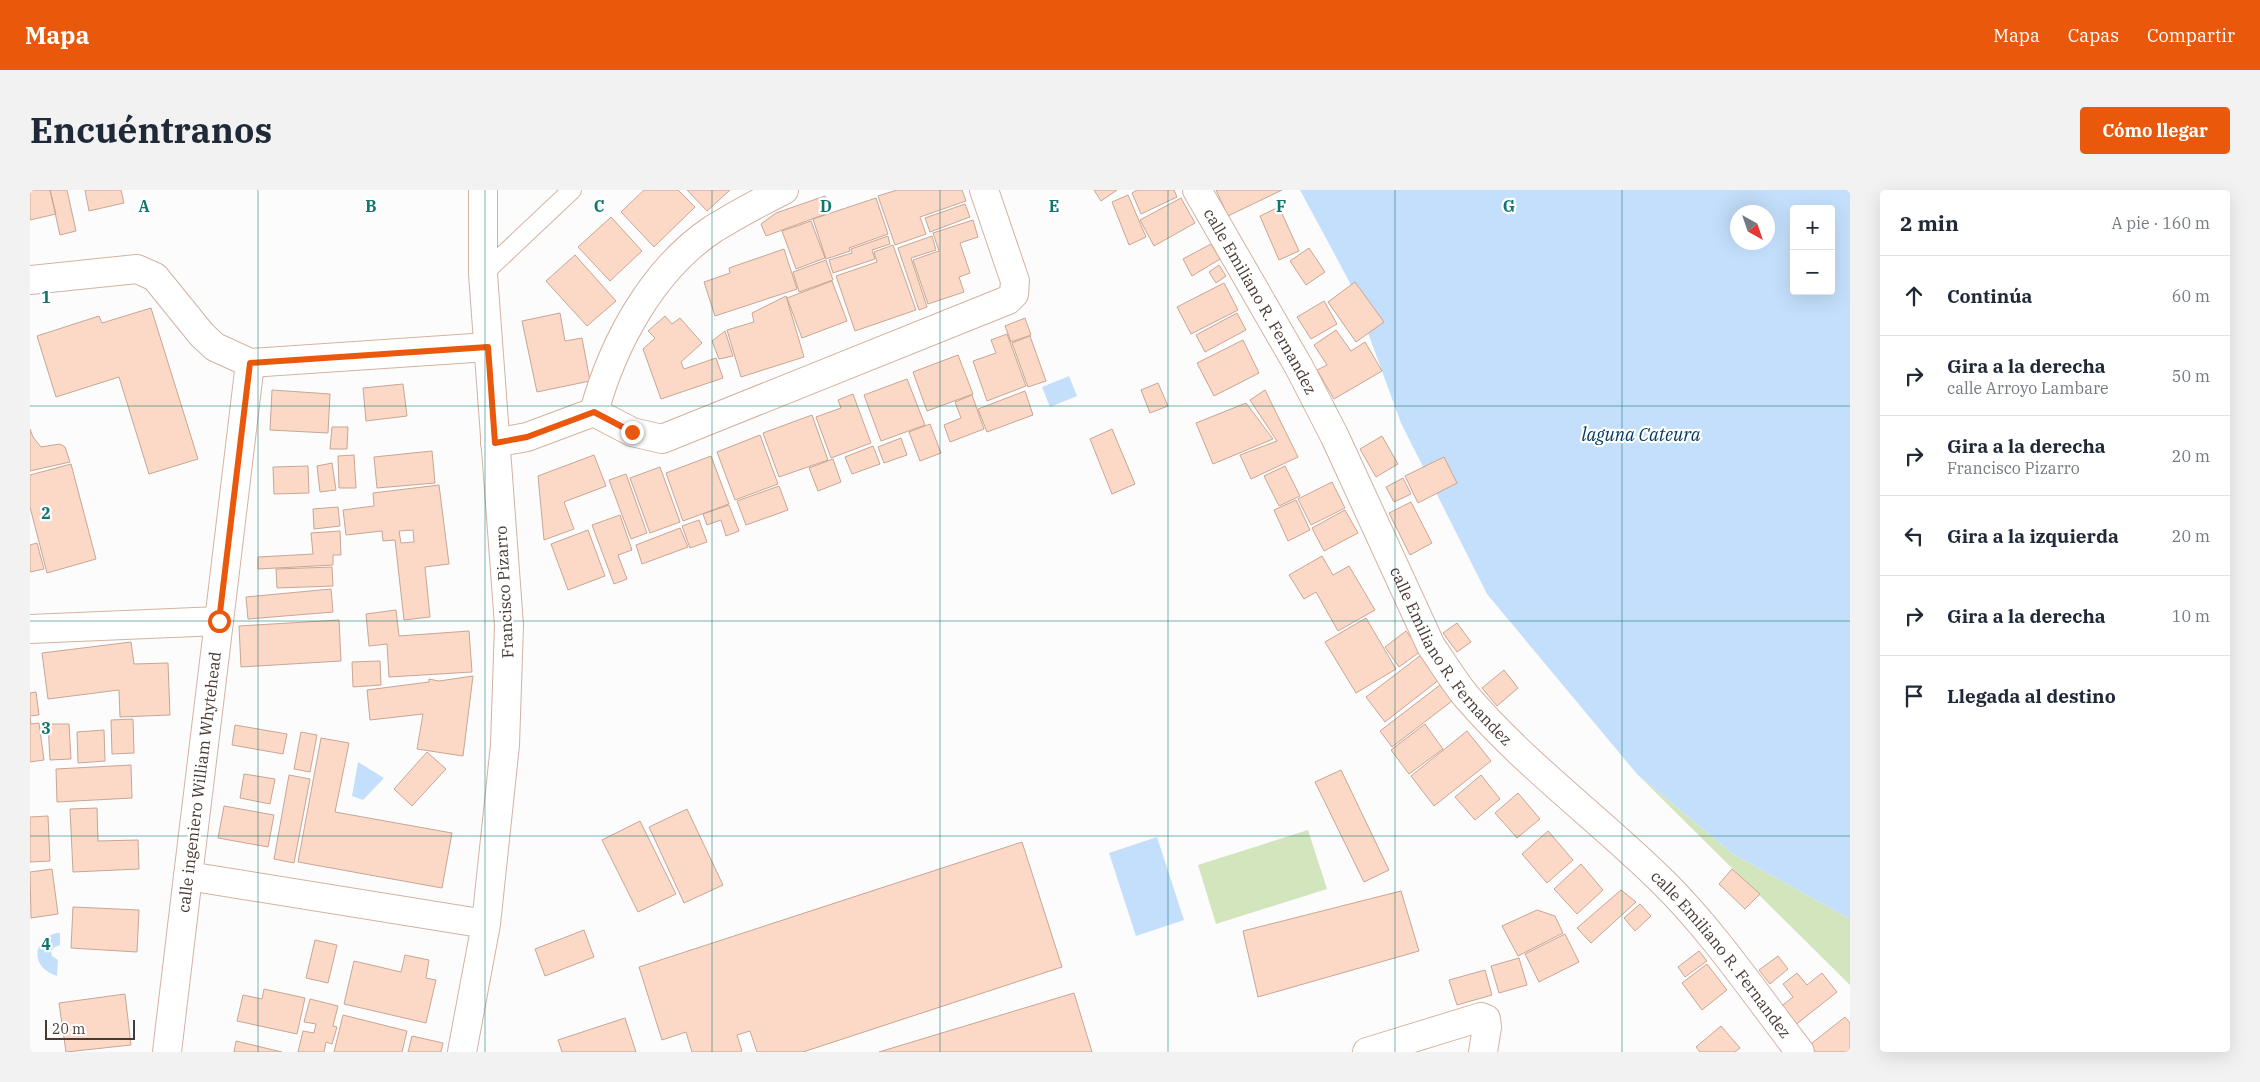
<!DOCTYPE html>
<html lang="es">
<head>
<meta charset="utf-8">
<style>
  body { margin:0; font-family:"IBM Plex Serif",serif; background:#f2f2f3; color:#1f2937 }
  .controls { position:absolute; right:15px; top:15px; display:grid; overflow:hidden; border-radius:5px; box-shadow:0 5px 20px #0002 }
  .controls button { width:45px; height:45px; display:grid; place-items:center; padding:0; border:0; border-bottom:1px solid #e0e1e3; background:#fff; color:#1f2937; font:25px sans-serif }
  .compass { position:absolute; left:1700px; top:15px; width:45px; height:45px; border-radius:50%; background:#fff; box-shadow:0 5px 20px #0002; rotate:140deg }
  .scale { position:absolute; left:15px; bottom:12px; width:90px; box-sizing:border-box; padding-left:5px; border:2px solid #483a33; border-top:0; font-size:14px; line-height:18px; white-space:nowrap; color:#483a33; -webkit-text-stroke:4px #fff; paint-order:stroke }
  .stop { position:absolute; width:15px; height:15px; margin:-11px; border:4px solid #ea580c; border-radius:50%; background:#fff }
  .stop.end { background:#ea580c; border-color:#fff; box-shadow:0 1px 5px #0008 }
  .list { margin:0; padding:0; list-style:none }
  h2 { display:flex; justify-content:space-between; align-items:center; height:65px; margin:0; padding:0 20px; font-size:21px }
  h2 small { font-size:16px; font-weight:400; color:#747a83 }
  .list li { display:grid; grid-template-columns:32px 1fr auto; gap:15px; align-items:center; box-sizing:border-box; height:80px; padding:0 20px; border-top:1px solid #e0e1e3 }
  .list b { display:block; font-size:19px; white-space:nowrap }
  .list p { margin:0; font-size:16px; white-space:nowrap; color:#747a83 }
  .list em { font-size:16px; font-style:normal; color:#747a83 }
  .icon { flex:none; width:28px; height:28px; fill:none; stroke:currentColor; stroke-width:2; stroke-linecap:round; stroke-linejoin:round }
  .map { position:relative; flex:none; width:1820px; height:862px; overflow:hidden; border-radius:5px }
  header { display:flex; align-items:center; gap:30px; box-sizing:border-box; height:70px; padding:0 25px; background:#ea580c; color:#fff }
  header strong { font-size:24px }
  nav { display:flex; gap:28px; margin-inline-start:auto; font-size:18px }
  .intro { display:flex; align-items:center; justify-content:space-between; box-sizing:border-box; height:120px; padding:0 30px }
  h1 { margin:0; font-size:35px }
  .button { padding:12px 22px; border-radius:5px; background:#ea580c; color:#fff; font-size:18px; font-weight:700 }
  main { display:flex; gap:30px; padding:0 30px }
  aside { flex:1; background:#fff; border-radius:5px; box-shadow:0 5px 20px #0002 }
  .map>svg:first-child { display:block }
  .green { fill:#d2e5bc }
  .water { fill:#c3dffb; fill-rule:evenodd }
  .building { fill:#fcd8c6; stroke:#c8a695; fill-rule:evenodd }
  .lines { fill:none; stroke-linecap:round; stroke-linejoin:round }
  .lane-casing { stroke:#d4b2a1; stroke-width:20 }
  .street-casing { stroke:#d4b2a1; stroke-width:30 }
  .secondary-casing { stroke:#d4b2a1; stroke-width:30 }
  .lane { stroke:#fff; stroke-width:18 }
  .street { stroke:#fff; stroke-width:28 }
  .secondary { stroke:#fff; stroke-width:28 }
  .route { stroke:#ea580c; stroke-width:6 }
  .grid { fill:none; stroke:#0f766e; stroke-width:1; stroke-opacity:0.55 }
  .labels { text-anchor:middle; dominant-baseline:central; stroke-width:4.5; stroke-linejoin:round; paint-order:stroke }
  .street-label { font-size:16px; fill:#483a33; stroke:#fff }
  .water-label { font-size:18px; font-style:italic; fill:#023962; stroke:#fff }
  .grid-label { font-size:16px; text-anchor:middle; font-weight:bold; fill:#0f766e; stroke:#fff; stroke-width:4.5; stroke-linejoin:round; paint-order:stroke }
</style>
</head>
<body>
<header>
<strong>Mapa</strong>
<nav><a>Mapa</a><a>Capas</a><a>Compartir</a></nav>
</header>
<div class="intro"><h1>Encuéntranos</h1><a class="button">Cómo llegar</a></div>
<main>
<div class="map">
<svg width="1820" height="862" viewBox="0 0 1820 862">
  <rect width="100%" height="100%" fill="#fcfcfc"/>
  <path class="green" d="M1607,584L1703,664L1820,729V795Z
    M1278,640L1297,699L1186,734L1168,675Z"/>
  <path class="water" d="M1270,0H1820V729L1703,664L1607,584L1457,404L1371,233L1319,91ZM1764,19H1801V101H1764ZM1708,22H1738V52H1708Z
    M1039,186L1047,206L1020,217L1012,197Z
    M328,572L354,588L333,610L322,606Z
    M1127,647L1154,730L1106,746L1079,663Z
    M26,743H30V755L25,757L21,761L22,766L28,770L27,786C2,779 0,751 26,743Z"/>
  <path class="building" d="M0,0H20L26,24L0,30Z
    M20,0H37L46,41L30,45Z
    M55,0H91L94,13L59,21Z
    M614,0H648L665,17L624,57L591,22Z
    M657,0H700L677,21Z
    M867,0H932L936,11L890,27L896,44L865,55L848,6Z
    M1064,0H1087L1071,11Z
    M1107,0H1144L1147,7L1111,24L1102,3Z
    M1186,0H1252L1198,26Z
    M1098,5L1116,47L1099,55L1082,12Z
    M795,6L801,22L736,46L731,34L746,23Z
    M846,8L858,44L819,58L820,61L796,69L783,29Z
    M1151,8L1165,33L1124,56L1110,30Z
    M935,14L940,27L900,42L895,28Z
    M1249,17L1269,61L1249,70L1230,26Z
    M581,27L612,61L580,91L548,57Z
    M943,30L948,47L930,53L940,83L929,87L934,102L898,114L883,70L909,61L903,43Z
    M781,31L795,68L766,79L752,41Z
    M858,46L860,54L842,60L845,69L803,83L799,70L822,63L821,59Z
    M902,46L906,60L881,68L897,117L889,120L868,58Z
    M1181,54L1190,69L1162,86L1153,69Z
    M863,55L886,120L825,141L806,86L847,72L844,62Z
    M1279,58L1295,82L1276,95L1260,71Z
    M754,59L767,99L685,126L674,92L700,83L699,78Z
    M545,65L586,111L557,136L516,91Z
    M796,70L803,90L769,102L763,82Z
    M1189,75L1196,86L1186,93L1179,82Z
    M802,91L817,131L772,148L757,108Z
    M1325,92L1354,132L1326,152L1298,112Z
    M1194,93L1208,120L1161,144L1147,117Z
    M756,106L774,167L711,187L697,140L724,132L722,123Z
    M1294,111L1307,134L1281,149L1267,127Z
    M121,118L168,269L119,284L89,187L26,207L7,146L69,126L72,133Z
    M530,123L535,151L552,148L560,191L507,202L492,131Z
    M1207,123L1216,140L1175,162L1166,145Z
    M635,126L642,134L650,128L672,153L651,172L654,179L686,168L693,188L631,209L613,159L625,148L618,141Z
    M995,128L1001,145L981,152L975,136Z
    M1306,140L1321,161L1335,152L1352,181L1304,209L1287,180L1297,175L1284,155Z
    M695,141L703,166L689,169L682,151Z
    M977,144L996,196L957,211L943,171L966,163L961,150Z
    M1000,146L1016,191L998,197L982,153Z
    M1213,150L1229,183L1184,206L1167,173Z
    M928,165L943,204L897,221L883,182Z
    M877,189L895,235L851,251L834,205Z
    M1128,193L1138,216L1120,223L1111,200Z
    M373,194L377,226L336,231L333,198Z
    M242,200L300,204L298,243L240,240Z
    M1235,200L1268,267L1221,289L1210,265L1247,251L1220,210Z
    M995,201L1003,225L957,242L948,219Z
    M823,204L841,253L801,268L786,227L811,218L808,210Z
    M942,205L954,239L920,252L914,235L931,228L925,212Z
    M1216,213L1243,249L1183,274L1166,233Z
    M782,225L798,270L749,287L733,243Z
    M900,234L911,263L890,271L879,242Z
    M302,237H318L317,259H300Z
    M0,239L3,247L11,257L30,254L35,257L40,272L0,281Z
    M1082,239L1105,294L1082,304L1060,249Z
    M730,245L748,294L705,310L687,262Z
    M1352,246L1368,274L1346,287L1330,259Z
    M871,248L877,265L854,273L848,257Z
    M843,256L850,274L822,284L815,267Z
    M402,261L405,293L347,298L344,267Z
    M324,265L326,298H309L308,266Z
    M564,265L576,296L534,312L544,339L514,350L508,286Z
    M681,266L699,314L653,331L636,283Z
    M1414,267L1427,293L1388,313L1375,286Z
    M803,269L811,292L788,301L779,278Z
    M302,273L306,300L290,302L287,276Z
    M41,274L66,369L17,383L0,317V285Z
    M278,276L279,303L244,304L243,277Z
    M1255,276L1270,306L1249,316L1234,286Z
    M630,277L650,332L620,343L600,288Z
    M596,284L617,343L601,349L579,290Z
    M1373,288L1381,304L1364,312L1356,297Z
    M1302,292L1315,318L1281,335L1268,309Z
    M409,295L419,374L395,377L400,427L374,430L365,350L353,351L352,341L316,345L313,320L344,316L343,303ZM383,340L384,352L371,353L369,341Z
    M749,296L758,320L716,335L707,311Z
    M1266,310L1280,340L1258,351L1244,320Z
    M1381,312L1402,353L1380,365L1359,323Z
    M699,315L709,341L696,346L691,330L677,335L673,324Z
    M308,317L310,336L284,339L283,319Z
    M1315,320L1328,343L1294,361L1282,338Z
    M590,325L602,360L588,365L597,389L584,394L562,335Z
    M669,330L677,352L660,358L652,336Z
    M650,338L658,357L612,374L606,355Z
    M558,340L575,386L538,400L521,354Z
    M310,341L311,365H303V375L228,379V367L283,364L281,343Z
    M7,353L14,379L0,382V355Z
    M1292,366L1303,385L1319,376L1345,420L1308,441L1286,402L1274,409L1259,385Z
    M302,377L303,396L247,398L246,379Z
    M301,399L303,422L218,429L216,407Z
    M366,420L369,446L439,441L442,482L359,487L357,454L339,456L336,424Z
    M1336,428L1366,479L1326,503L1295,452Z
    M309,430L311,471L211,477L209,436Z
    M1427,433L1441,452L1427,462L1413,443Z
    M1376,441L1391,461L1369,477L1355,457Z
    M101,452L104,474L138,473L140,525L90,527L89,500L18,509L12,463Z
    M1391,465L1410,489L1355,532L1336,507Z
    M350,471L351,495L323,497L322,472Z
    M1474,480L1488,498L1467,516L1452,498Z
    M443,486L433,566L387,559L393,524L340,530L337,500L399,492V489L409,491Z
    M1410,495L1422,511L1362,557L1350,541Z
    M6,502L9,525L0,526V503Z
    M0,527L1,534L9,533L14,570L0,572Z
    M103,529L104,563L82,564L81,530Z
    M18,534H39L41,569L20,570Z
    M1395,534L1413,559L1379,584L1361,560Z
    M205,535L257,544L253,564L202,555Z
    M74,540L75,571L48,573L47,542Z
    M1437,541L1461,571L1404,616L1381,586Z
    M271,542L287,545L280,582L264,579Z
    M291,548L319,553L305,622L422,643L412,698L268,672Z
    M397,562L416,579L382,616L364,599Z
    M101,575L102,608L27,612L26,579Z
    M1311,580L1359,680L1334,692L1285,592Z
    M214,584L245,589L240,614L210,608Z
    M259,585L280,589L264,673L244,669Z
    M1451,585L1470,609L1445,630L1425,607Z
    M1488,603L1510,629L1487,648L1465,623Z
    M194,616L244,625L238,657L188,648Z
    M67,618L68,651L108,650L109,679L43,682L40,619Z
    M657,619L693,695L654,713L619,637Z
    M18,626L20,671L0,672V627Z
    M610,631L646,704L608,722L572,650Z
    M1518,641L1543,670L1517,693L1492,664Z
    M992,652L1032,777L773,862H727L720,841L707,845L712,861L710,862H662L656,842L632,850L609,777Z
    M1551,674L1573,700L1547,724L1524,699Z
    M22,679L28,724L1,728L0,682Z
    M1702,679L1730,704L1715,719L1689,694Z
    M1591,700L1606,712L1561,753L1547,738Z
    M1371,701L1389,761L1228,807L1213,741Z
    M1610,714L1621,726L1605,741L1594,728Z
    M43,717L109,720L107,762L41,758Z
    M1507,720L1525,726L1533,743L1488,766L1472,736Z
    M554,740L564,767L515,786L505,759Z
    M1535,744L1549,772L1509,792L1495,764Z
    M285,750L307,755L298,793L276,788Z
    M1669,761L1677,771L1655,787L1648,777Z
    M375,765L399,770L396,788L406,790L396,833L314,814L324,771L371,782Z
    M1748,766L1758,779L1740,794L1729,780Z
    M1489,768L1497,795L1469,803L1461,776Z
    M1677,774L1697,800L1672,820L1652,793Z
    M1455,780L1462,805L1427,815L1419,790Z
    M1767,783L1777,795L1792,783L1807,802L1764,836L1749,818L1763,807L1753,794Z
    M234,799L275,808L267,844L207,831L213,805L232,809Z
    M1044,803L1062,862H849Z
    M95,804L101,855L36,862L29,813Z
    M280,809L308,816L303,836L307,837L302,854L296,852L294,862H268L273,841L284,843L286,834L274,832Z
    M313,825L377,841L372,862H304Z
    M1815,827L1820,833V862H1781L1777,857Z
    M595,828L606,862H532L528,850Z
    M1691,836L1710,858L1705,862H1670L1666,857Z
    M382,846L413,853L411,862H378Z
    M206,851L252,862H204Z"/>
  <g class="lines">
    <defs>
      <path id="lane" d="M453,84L542,0"/>
      <g id="street">
        <path id="s1" d="M1167,0L1269,177L1305,247L1401,456C1413,473 1423,490 1436,506C1495,575 1568,628 1632,691C1683,741 1726,805 1770,862"/>
        <path d="M0,90L107,79L125,87L172,145L185,157L220,173L458,157"/>
        <path d="M564,222L602,242L632,249L978,110L984,104L985,91L954,0"/>
        <path d="M465,253L497,247L564,222C583,153 622,80 683,39C706,25 730,12 754,0"/>
        <path d="M189,431L220,173"/>
        <path d="M137,862L158,686"/>
        <path d="M1337,862L1451,827L1456,829L1457,837L1453,862"/>
      </g>
      <path id="secondary" d="M0,439L189,431L158,686L456,734
        M432,862L456,734L475,555L479,435L453,84V0"/>
    </defs>
    <use href="#lane" class="lane-casing"/>
    <use href="#street" class="street-casing"/>
    <use href="#secondary" class="secondary-casing"/>
    <use href="#lane" class="lane"/>
    <use href="#street" class="street"/>
    <use href="#secondary" class="secondary"/>
  </g>
  <g class="lines">
    <path class="route" d="M189,431L220,173L458,157L465,253L497,247L564,222L602,242"/>
  </g>
  <path class="grid" d="M228,0V862M455,0V862M682,0V862M910,0V862M1138,0V862M1365,0V862M1592,0V862M0,216H1820M0,431H1820M0,646H1820"/>
  <g class="labels">
    <g class="street-label">
      <text stroke="none"><textPath href="#s1" startOffset="128">calle Emiliano R. Fernandez</textPath></text>
      <text transform="translate(474 402) rotate(-93)">Francisco Pizarro</text>
      <text stroke="none"><textPath href="#s1" startOffset="532">calle Emiliano R. Fernandez</textPath></text>
      <text transform="translate(169 592) rotate(-83)">calle ingeniero William Whytehead</text>
      <text stroke="none"><textPath href="#s1" startOffset="938">calle Emiliano R. Fernandez</textPath></text>
    </g>
    <g class="water-label">
      <text x="1611" y="244">laguna Cateura</text>
    </g>
  </g>
  <g class="grid-label">
    <text x="114" y="22">A</text>
    <text x="341" y="22">B</text>
    <text x="569" y="22">C</text>
    <text x="796" y="22">D</text>
    <text x="1024" y="22">E</text>
    <text x="1251" y="22">F</text>
    <text x="1479" y="22">G</text>
    <text x="16" y="113">1</text>
    <text x="16" y="329">2</text>
    <text x="16" y="544">3</text>
    <text x="16" y="760">4</text>
  </g>
</svg>
<div class="controls">
<button>+</button>
<button>−</button>
</div>
<svg class="compass" viewBox="-18 -18 36 36"><path d="M0-13l5 13h-10z" fill="#e53935"/><path d="M0 13l5-13h-10z" fill="#747a83"/></svg>
<div class="scale">20 m</div>
<div class="stop" style="left:189px;top:431px"></div>
<div class="stop end" style="left:602px;top:242px"></div>
</div>
<aside>
<h2>2 min<small>A pie · 160 m</small></h2>
<ul class="list">
<li><svg class="icon" aria-label="ahead" viewBox="0 0 24 24"><path d="M12 20V5M6 11l6-6 6 6"/></svg><div><b>Continúa</b></div><em>60 m</em></li>
<li><svg class="icon" aria-label="right" viewBox="0 0 24 24"><path d="M7 20v-9h11M14 6l5 5-5 5"/></svg><div><b>Gira a la derecha</b><p>calle Arroyo Lambare</p></div><em>50 m</em></li>
<li><svg class="icon" aria-label="right" viewBox="0 0 24 24"><path d="M7 20v-9h11M14 6l5 5-5 5"/></svg><div><b>Gira a la derecha</b><p>Francisco Pizarro</p></div><em>20 m</em></li>
<li><svg class="icon" aria-label="left" viewBox="0 0 24 24"><path d="M17 20v-9H6M10 6l-5 5 5 5"/></svg><div><b>Gira a la izquierda</b></div><em>20 m</em></li>
<li><svg class="icon" aria-label="right" viewBox="0 0 24 24"><path d="M7 20v-9h11M14 6l5 5-5 5"/></svg><div><b>Gira a la derecha</b></div><em>10 m</em></li>
<li><svg class="icon" aria-label="arrive" viewBox="0 0 24 24"><path d="M6 21V4h12l-3 4 3 4H6"/></svg><div><b>Llegada al destino</b></div></li>
</ul>
</aside>
</main>
</body>
</html>
